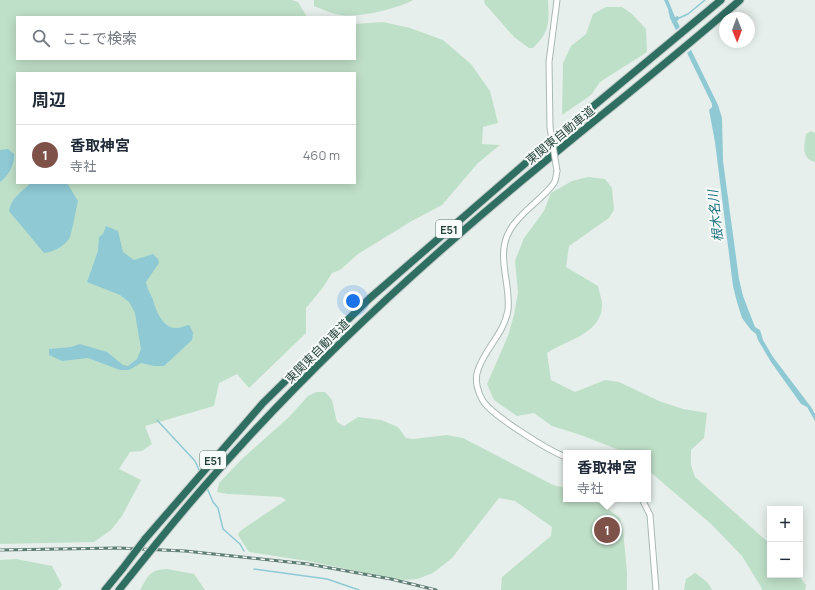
<!DOCTYPE html>
<html lang="ja">
<head>
<meta charset="utf-8">
<style>
  body { margin:0; font-family:Manrope,"Noto Sans JP",sans-serif; background:#f6f6f7; color:#1f2937 }
  .controls { position:absolute; right:12px; bottom:12px; display:grid; overflow:hidden; border-radius:0px; box-shadow:0 2px 10px #0003 }
  .controls button { width:36px; height:36px; display:grid; place-items:center; padding:0; border:0; border-bottom:1px solid #e0e1e3; background:#fff; color:#1f2937; font:20px sans-serif }
  .compass { position:absolute; left:719px; top:12px; width:36px; height:36px; border-radius:50%; background:#fff; box-shadow:0 2px 10px #0003; rotate:179deg }
  .you { position:absolute; left:353px; top:301px; width:14px; height:14px; margin:-10px; border:3px solid #fff; border-radius:50%; background:#1a73e8; box-shadow:0 0 0 6px #1a73e833 }
  .badge { display:grid; place-items:center; width:26px; height:26px; border-radius:50%; background:#7f5249; color:#fff; font-size:13px; font-weight:700 }
  .pin { position:absolute; translate:-50% -50%; border:2px solid #fff; box-shadow:0 1px 4px #0006 }
  .popup { position:absolute; left:563px; top:450px; width:88px; height:52px; box-sizing:border-box; display:grid; place-content:center; border-radius:0px; background:#fff; filter:drop-shadow(0 1px 3px #0005); font-size:13px; white-space:nowrap; color:#747a83 }
  .popup b { font-size:15px; color:#1f2937 }
  .popup::after { content:''; position:absolute; left:50%; top:100%; margin-left:-8px; border:8px solid transparent; border-top-color:#fff }
  .list { margin:0; padding:0; list-style:none }
  h2 { display:flex; justify-content:space-between; align-items:center; height:52px; margin:0; padding:0 16px; font-size:17px }
  h2 small { font-size:13px; font-weight:400; color:#747a83 }
  .list li { display:grid; grid-template-columns:26px 1fr auto; gap:12px; align-items:center; box-sizing:border-box; height:60px; padding:0 16px; border-top:1px solid #e0e1e3 }
  .list b { display:block; font-size:15px; white-space:nowrap }
  .list p { margin:0; font-size:13px; white-space:nowrap; color:#747a83 }
  .list em { font-size:13px; font-style:normal; color:#747a83 }
  .icon { flex:none; width:22px; height:22px; fill:none; stroke:currentColor; stroke-width:2; stroke-linecap:round; stroke-linejoin:round }
  .map { position:relative; flex:none; width:815px; height:590px; overflow:hidden }
  .search { position:absolute; background:#fff; box-shadow:0 2px 10px #0003; left:16px; top:16px; width:340px; height:44px; display:flex; align-items:center; gap:10px; box-sizing:border-box; padding:0 14px; border-radius:0px; color:#747a83; font-size:15px }
  .panel { position:absolute; background:#fff; box-shadow:0 2px 10px #0003; left:16px; top:72px; width:340px; height:112px; border-radius:0px }
  .map>svg:first-child { display:block }
  .green { fill:#bfe0c8; fill-rule:evenodd }
  .water { fill:#8ec9d4 }
  .pier { fill:#e6efeb }
  .lines { fill:none; stroke-linecap:round; stroke-linejoin:round }
  .stream { stroke:#8ec9d4; stroke-width:1.5 }
  .tertiary-casing { stroke:#a8b8b2; stroke-width:7 }
  .motorway-casing { stroke:#c2cac8; stroke-width:9 }
  .tertiary { stroke:#fff; stroke-width:5 }
  .motorway { stroke:#2f6f62; stroke-width:7 }
  .rail-casing { stroke:#5f7d75; stroke-width:3 }
  .rail { stroke:#f7fbf9; stroke-width:1.5; stroke-dasharray:4.5; stroke-linecap:butt }
  .tertiary-bridge-casing { stroke:#a8b8b2; stroke-width:7; stroke-linecap:butt }
  .motorway-bridge-casing { stroke:#c2cac8; stroke-width:9; stroke-linecap:butt }
  .tertiary-bridge { stroke:#fff; stroke-width:5 }
  .motorway-bridge { stroke:#2f6f62; stroke-width:7 }
  .labels { text-anchor:middle; dominant-baseline:central; stroke-width:4; stroke-linejoin:round; paint-order:stroke }
  .shield { fill:#f7fbf9; stroke:#637a73; stroke-width:1 }
  .shield-label { font-size:11px; font-weight:bold; fill:#24423a }
  .street-label { font-size:12px; fill:#24423a; stroke:#f7fbf9 }
  .water-label { font-size:13px; font-style:italic; fill:#1c6f80; stroke:#f7fbf9 }
</style>
</head>
<body>
<div class="map">
<svg width="815" height="590" viewBox="0 0 815 590">
  <rect width="100%" height="100%" fill="#e6efeb"/>
  <path class="green" d="M0,0H292L298,2L307,17H17V59H355V24L383,22L410,28L443,40L471,64L490,91L498,123L483,127L482,144L500,145L478,163L442,205L410,222L358,254L340,270L332,273L324,286L306,308V333L249,388L237,374L219,383L214,406L145,426L152,444L142,451L130,452L119,469L141,480L122,516L111,530L94,542L0,544ZM17,73H355V183H17Z
    M314,0H413C397,9 358,18 341,15C332,14 322,9 314,6Z
    M484,0H548C549,22 550,32 533,48H529L514,37L485,4Z
    M606,7H622L632,14L646,29L647,52L600,82L591,95L562,115L563,63L571,46L586,34L593,14Z
    M811,131L815,133V162C801,158 804,146 806,134Z
    M588,177L605,179L612,188L614,210L609,218L569,246L566,267L598,286C599,292 602,299 602,305C602,334 566,340 547,353L551,380L575,392L605,380L619,382L659,401L683,409L707,413L704,438L691,450V465L695,477L770,544V575H798L806,585L805,590H762L761,587L742,556L711,524L648,470V453H627L578,434L552,426L534,413L517,416L494,400L487,384L508,336L514,315L518,292L515,261L524,238L544,211L551,193L572,181Z
    M316,392H325L332,400L337,422L344,426L358,417L381,420L398,427L406,438L413,439L447,435L463,438L553,485L566,488V499H594L620,518L623,530L627,572V590H501L502,577L551,536L552,527L515,501L499,498L452,558L433,573L417,579L404,580L385,577L308,561L249,552L238,535L240,531L286,500L281,497L228,494L217,492L219,483L243,458L289,417L308,396Z
    M16,559L52,566L62,585L58,590H0V560Z
    M167,569L194,574L205,590H140C149,575 149,570 167,569Z
    M695,573C702,578 709,582 712,590H684L686,579Z"/>
  <path class="water" d="M664,0H668L675,17L678,16L679,19L677,21L718,105L722,118L723,161L739,279L743,296L755,327L760,330L763,340L773,357L811,407L815,414V421L807,407L801,404L771,362L758,340L756,334L751,330L742,318L737,302L733,286L715,142L709,110L712,107V104L670,18L668,9Z
    M8,149L14,154C15,164 8,177 0,182V150Z
    M31,183H67L78,201C76,209 72,234 69,239C63,247 53,252 44,253L9,211C11,198 22,191 31,183Z
    M106,226L118,231L123,252L134,260L153,254L158,259L159,263L146,282C147,289 151,294 153,300C156,310 162,328 176,328C180,328 184,326 188,325L190,326L193,333L192,340L164,366H154L141,363L129,370H120L88,358L62,361L49,355V349L71,347L80,344L107,352L123,365L128,366L137,359L141,349L135,313L129,302L120,295L87,282L98,251L99,237L103,234Z"/>
  <path class="pier" d="M681,26L693,48L686,54L675,31Z"/>
  <g class="lines">
    <path class="stream" d="M677,19L688,14L705,0
      M157,420L195,461L200,472
      M207,488L213,502L218,508L223,529L240,544L244,551
      M254,569L327,579L359,590"/>
    <defs>
      <path id="tertiary" d="M550,127L549,62L557,0
        M557,171C556,175 556,180 554,183C542,200 521,211 510,230C495,255 511,283 508,310C504,334 485,348 478,370C474,380 478,393 483,401C493,416 549,451 566,457
        M642,499L650,515L656,590"/>
      <path id="motorway" d="M145,539L263,403L370,298L543,148L721,0
        M156,544C246,432 348,331 456,237C549,155 647,81 740,0
        M105,590L123,568
        M119,590L131,575"/>
    </defs>
    <use href="#tertiary" class="tertiary-casing"/>
    <use href="#motorway" class="motorway-casing"/>
    <use href="#tertiary" class="tertiary"/>
    <use href="#motorway" class="motorway"/>
    <defs>
      <path id="rail" d="M0,550L118,548L185,551L308,564L391,579L436,590"/>
    </defs>
    <use href="#rail" class="rail-casing"/>
    <use href="#rail" class="rail"/>
    <defs>
      <path id="tertiary-bridge" d="M550,127L557,171"/>
      <path id="motorway-bridge" d="M123,568L145,539
        M131,575L156,544"/>
    </defs>
    <use href="#tertiary-bridge" class="tertiary-bridge-casing"/>
    <use href="#motorway-bridge" class="motorway-bridge-casing"/>
    <use href="#tertiary-bridge" class="tertiary-bridge"/>
    <use href="#motorway-bridge" class="motorway-bridge"/>
  </g>
  <g class="labels">
    <g class="shield">
      <rect x="436" y="220" width="26" height="18" rx="3"/>
      <rect x="200" y="451" width="26" height="18" rx="3"/>
    </g>
    <g class="shield-label">
      <text x="449" y="229">E51</text>
      <text x="213" y="460">E51</text>
    </g>
    <g class="street-label">
      <text transform="translate(560 135) rotate(-39)">東関東自動車道</text>
      <text transform="translate(317 351) rotate(-45)">東関東自動車道</text>
    </g>
    <g class="water-label">
      <text transform="translate(715 216) rotate(-96)">根木名川</text>
    </g>
  </g>
</svg>
<div class="controls">
<button>+</button>
<button>−</button>
</div>
<svg class="compass" viewBox="-18 -18 36 36"><path d="M0-13l5 13h-10z" fill="#e53935"/><path d="M0 13l5-13h-10z" fill="#747a83"/></svg>
<div class="you"></div>
<div class="pin badge" style="left:607px;top:530px">1</div>
<div class="popup"><b>香取神宮</b>寺社</div>
<div class="search"><svg class="icon" aria-label="search" viewBox="0 0 24 24"><circle cx="10" cy="10" r="6"/><path d="M15 15l6 6"/></svg>ここで検索</div>
<section class="panel">
<h2>周辺<small></small></h2>
<ul class="list">
<li><span class="badge">1</span><div><b>香取神宮</b><p>寺社</p></div><em>460 m</em></li>
</ul>
</section>
</div>
</body>
</html>
